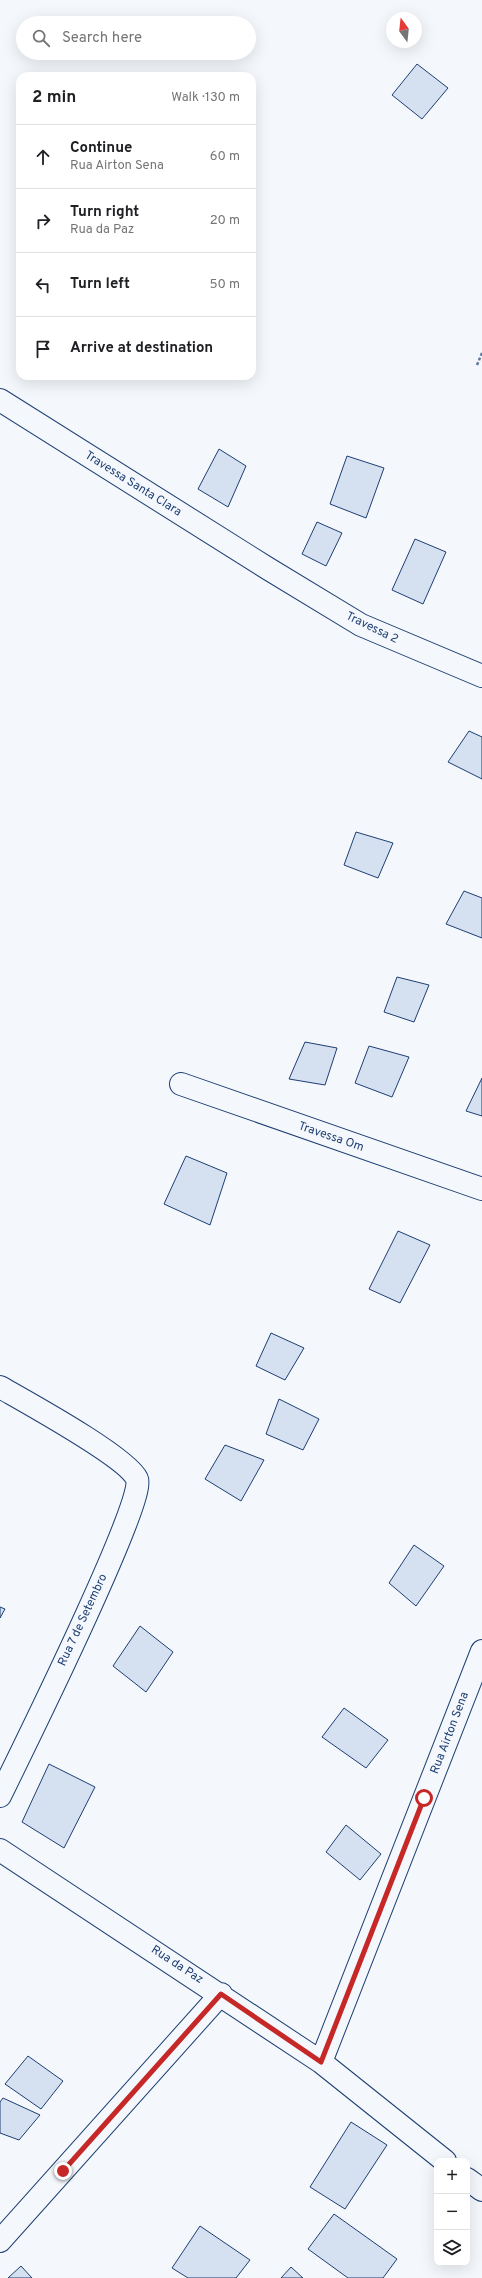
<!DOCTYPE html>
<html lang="en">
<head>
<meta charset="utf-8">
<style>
  body { margin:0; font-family:Overpass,sans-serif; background:#f6f6f6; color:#202124 }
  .controls { position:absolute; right:12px; bottom:12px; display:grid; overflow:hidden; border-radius:8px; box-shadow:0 4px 16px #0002 }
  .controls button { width:36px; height:36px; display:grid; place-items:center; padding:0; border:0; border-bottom:1px solid #e0e0e0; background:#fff; color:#202124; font:20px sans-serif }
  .compass { position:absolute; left:386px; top:12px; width:36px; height:36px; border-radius:50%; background:#fff; box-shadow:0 4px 16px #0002; rotate:345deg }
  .stop { position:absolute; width:12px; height:12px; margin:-9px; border:3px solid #c62828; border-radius:50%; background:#fff }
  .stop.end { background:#c62828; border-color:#fff; box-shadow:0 1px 4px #0008 }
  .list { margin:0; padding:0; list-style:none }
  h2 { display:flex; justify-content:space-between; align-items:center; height:52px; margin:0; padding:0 16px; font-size:17px }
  h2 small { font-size:13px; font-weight:400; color:#757577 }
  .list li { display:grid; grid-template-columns:26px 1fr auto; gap:12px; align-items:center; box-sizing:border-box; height:64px; padding:0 16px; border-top:1px solid #e0e0e0 }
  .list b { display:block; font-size:15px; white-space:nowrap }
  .list p { margin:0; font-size:13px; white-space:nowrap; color:#757577 }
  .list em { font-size:13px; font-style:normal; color:#757577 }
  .icon { flex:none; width:22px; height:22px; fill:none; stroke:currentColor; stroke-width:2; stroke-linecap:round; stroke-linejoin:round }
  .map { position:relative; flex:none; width:482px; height:2278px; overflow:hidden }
  .search { position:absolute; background:#fff; box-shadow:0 4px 16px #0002; left:16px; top:16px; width:240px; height:44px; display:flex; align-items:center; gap:10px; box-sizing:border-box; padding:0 14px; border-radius:22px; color:#757577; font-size:15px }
  .panel { position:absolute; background:#fff; box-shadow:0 4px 16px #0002; left:16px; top:72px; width:240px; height:308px; border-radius:12px }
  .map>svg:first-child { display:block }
  .building { fill:#d5e0f0; stroke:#1d3f73 }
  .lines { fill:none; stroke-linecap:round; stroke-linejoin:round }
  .minor-casing { stroke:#1d3f73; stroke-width:24 }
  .path { stroke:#5e769c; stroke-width:2.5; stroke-dasharray:3 2; stroke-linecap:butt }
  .minor { stroke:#f4f7fb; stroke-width:22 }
  .route { stroke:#c62828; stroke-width:5 }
  .labels { text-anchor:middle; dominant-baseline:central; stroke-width:3; stroke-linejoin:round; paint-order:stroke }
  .street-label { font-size:12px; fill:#1d3f73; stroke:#f4f7fb }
</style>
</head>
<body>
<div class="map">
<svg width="482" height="2278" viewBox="0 0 482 2278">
  <rect width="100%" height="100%" fill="#f4f7fb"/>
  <path class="building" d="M417,64L448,88L422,119L392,95Z
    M219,449L246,466L228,507L198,489Z
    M347,456L384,468L366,518L330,504Z
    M317,522L342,533L326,566L302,554Z
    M415,539L446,552L423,604L392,590Z
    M469,731L482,737V779L448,762Z
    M356,832L393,843L378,878L344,865Z
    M464,891L482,898V938L446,924Z
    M397,977L429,985L414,1022L384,1012Z
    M305,1042L337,1048L325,1085L289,1079Z
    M369,1046L409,1057L392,1097L355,1083Z
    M482,1078V1116L466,1111Z
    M186,1156L227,1173L210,1225L164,1204Z
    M398,1231L430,1245L400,1303L369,1289Z
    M271,1333L304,1348L285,1380L256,1366Z
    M279,1399L319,1419L303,1450L266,1434Z
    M225,1445L264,1460L241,1501L205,1479Z
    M414,1545L444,1566L416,1606L389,1583Z
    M0,1607L5,1609L0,1618Z
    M140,1626L173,1652L146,1692L113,1666Z
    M344,1708L388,1740L366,1768L322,1737Z
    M49,1764L95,1787L64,1848L22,1822Z
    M346,1825L381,1854L360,1880L326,1852Z
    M28,2056L63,2081L41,2109L5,2084Z
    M3,2098L40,2115L19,2140L0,2133V2102Z
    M351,2122L387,2145L345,2209L310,2187Z
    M334,2214L397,2259L383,2278H348L308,2249Z
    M200,2226L250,2260L236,2278H188L172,2268Z
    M21,2266L32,2278H8Z
    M291,2267L303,2278H281Z"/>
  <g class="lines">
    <defs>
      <path id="minor" d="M0,400L267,568L361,625L482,676
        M181,1084L482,1189
        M0,1387C26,1402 127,1457 137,1479C147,1499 18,1759 0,1796
        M0,1850L321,2062L445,2161
        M321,2062L482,1651
        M467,2179L482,2190
        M0,2241L221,1994"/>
    </defs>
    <use href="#minor" class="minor-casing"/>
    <path class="path" d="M477,365L482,353"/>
    <use href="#minor" class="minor"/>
  </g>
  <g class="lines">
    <path class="route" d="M63,2171L221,1994L321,2062L424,1798"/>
  </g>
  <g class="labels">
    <g class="street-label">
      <text transform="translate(133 484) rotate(32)">Travessa Santa Clara</text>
      <text transform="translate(372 628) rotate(26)">Travessa 2</text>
      <text transform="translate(331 1137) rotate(19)">Travessa Om</text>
      <text transform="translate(83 1620) rotate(-65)">Rua 7 de Setembro</text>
      <text transform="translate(450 1733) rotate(-69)">Rua Airton Sena</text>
      <text transform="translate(177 1965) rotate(33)">Rua da Paz</text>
    </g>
  </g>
</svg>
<div class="controls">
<button>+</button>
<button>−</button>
<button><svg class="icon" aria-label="layers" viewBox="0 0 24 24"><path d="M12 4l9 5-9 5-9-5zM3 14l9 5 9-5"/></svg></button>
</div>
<svg class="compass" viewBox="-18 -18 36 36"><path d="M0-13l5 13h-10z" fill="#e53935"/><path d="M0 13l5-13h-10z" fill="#757577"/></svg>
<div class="stop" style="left:424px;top:1798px"></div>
<div class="stop end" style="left:63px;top:2171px"></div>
<div class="search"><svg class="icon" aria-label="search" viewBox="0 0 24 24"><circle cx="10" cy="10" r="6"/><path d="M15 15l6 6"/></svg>Search here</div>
<section class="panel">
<h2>2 min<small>Walk · 130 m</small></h2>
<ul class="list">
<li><svg class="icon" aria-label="ahead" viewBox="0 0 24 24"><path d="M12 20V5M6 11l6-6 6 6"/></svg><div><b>Continue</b><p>Rua Airton Sena</p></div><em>60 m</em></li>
<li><svg class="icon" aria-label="right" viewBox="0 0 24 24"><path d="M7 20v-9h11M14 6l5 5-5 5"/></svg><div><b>Turn right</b><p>Rua da Paz</p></div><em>20 m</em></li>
<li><svg class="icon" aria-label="left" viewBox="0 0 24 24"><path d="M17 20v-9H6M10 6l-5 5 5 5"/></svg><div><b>Turn left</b></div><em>50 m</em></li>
<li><svg class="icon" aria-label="arrive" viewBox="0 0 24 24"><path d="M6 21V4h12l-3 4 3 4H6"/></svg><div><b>Arrive at destination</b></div></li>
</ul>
</section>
</div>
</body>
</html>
